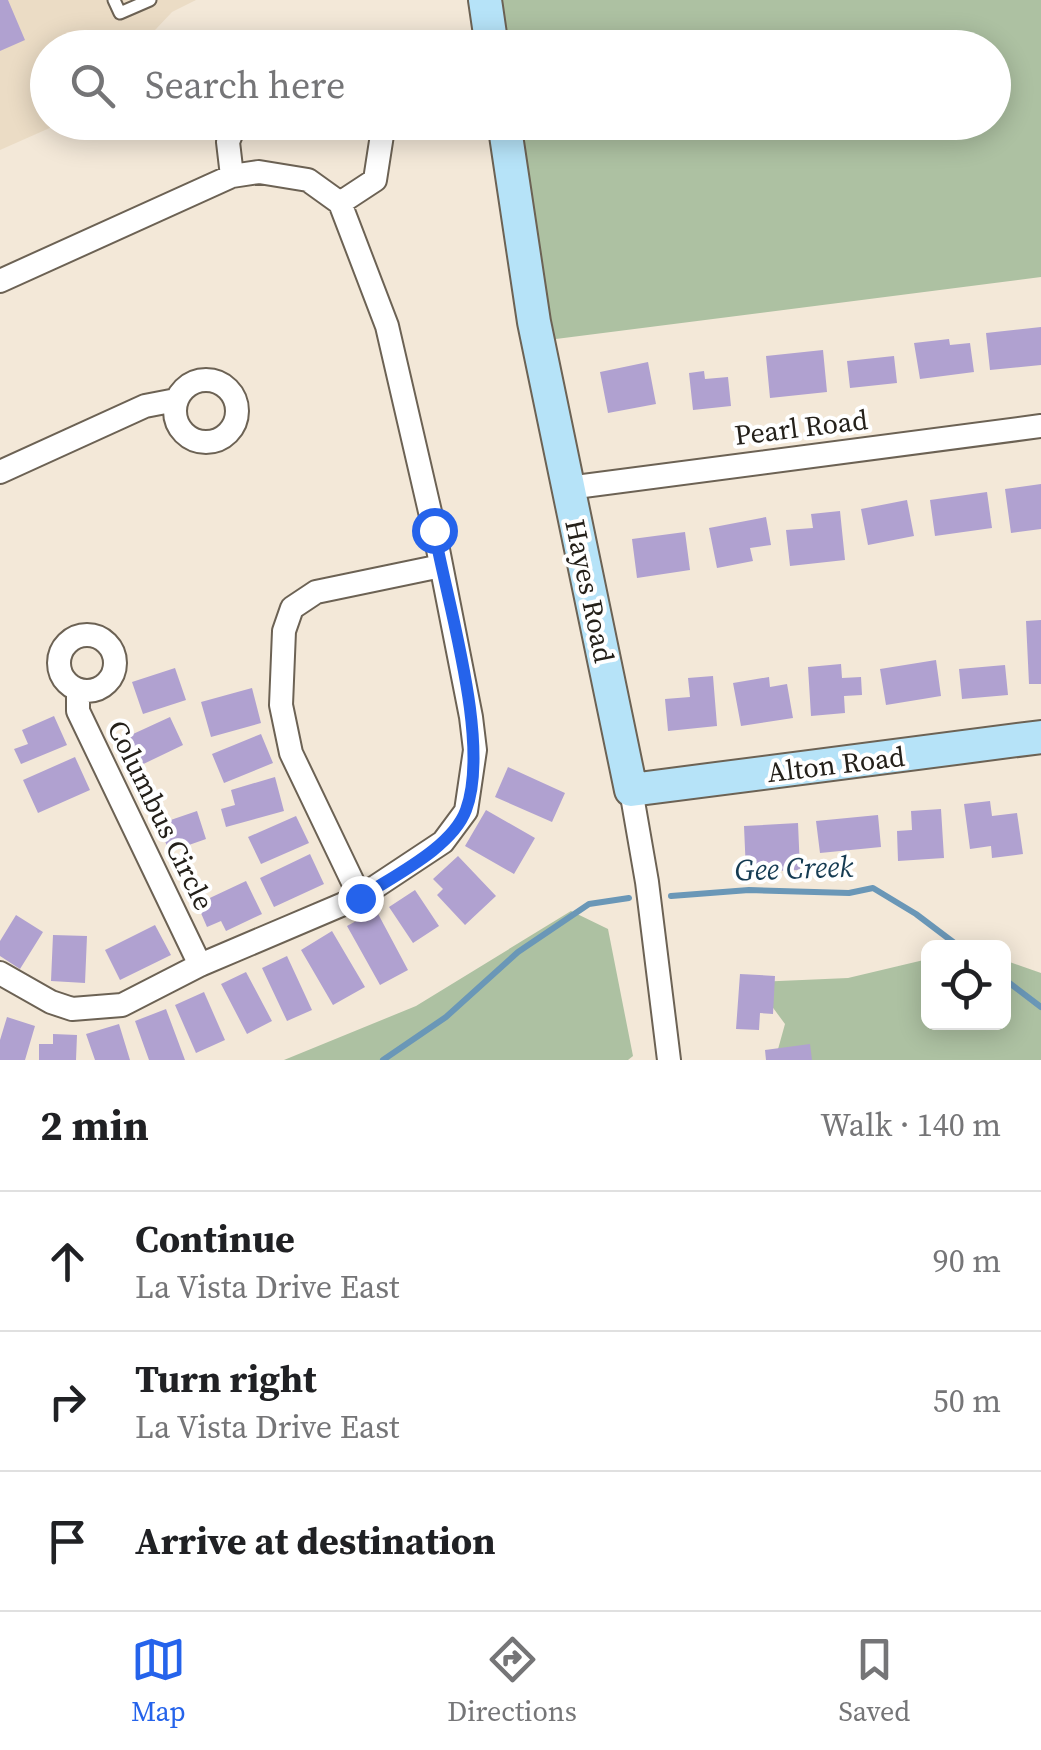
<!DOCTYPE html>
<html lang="en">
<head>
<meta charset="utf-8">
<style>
  body { margin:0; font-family:"Source Serif 4",serif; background:#f6f6f6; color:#202124 }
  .controls { position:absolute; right:30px; bottom:30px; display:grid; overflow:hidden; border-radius:15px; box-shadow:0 5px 25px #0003 }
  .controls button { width:90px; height:90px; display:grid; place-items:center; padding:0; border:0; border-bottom:2px solid #e0e0e0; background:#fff; color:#202124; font:50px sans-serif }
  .stop { position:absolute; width:30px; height:30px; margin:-22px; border:8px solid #2563eb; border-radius:50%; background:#fff }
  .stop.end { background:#2563eb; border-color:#fff; box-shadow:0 2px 10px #0008 }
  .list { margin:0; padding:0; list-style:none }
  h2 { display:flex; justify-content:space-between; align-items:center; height:130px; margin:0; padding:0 40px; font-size:42px }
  h2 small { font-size:32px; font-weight:400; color:#757577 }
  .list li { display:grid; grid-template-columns:65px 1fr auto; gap:30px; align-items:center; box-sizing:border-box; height:140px; padding:0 40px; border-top:2px solid #e0e0e0 }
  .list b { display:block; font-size:38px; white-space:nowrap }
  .list p { margin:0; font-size:32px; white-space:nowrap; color:#757577 }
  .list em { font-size:32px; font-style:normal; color:#757577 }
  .icon { flex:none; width:55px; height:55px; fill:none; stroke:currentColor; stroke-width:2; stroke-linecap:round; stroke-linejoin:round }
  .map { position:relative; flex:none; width:1041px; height:1060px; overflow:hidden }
  .search { position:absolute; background:#fff; box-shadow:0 5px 25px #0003; left:30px; right:30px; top:30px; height:110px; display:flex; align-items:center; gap:25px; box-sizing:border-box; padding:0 35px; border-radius:55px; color:#757577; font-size:38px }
  .sheet { height:550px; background:#fff }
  nav { display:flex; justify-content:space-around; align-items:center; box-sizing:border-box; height:140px; border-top:2px solid #e0e0e0; background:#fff; font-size:28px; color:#757577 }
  nav a { display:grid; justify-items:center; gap:5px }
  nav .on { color:#2563eb }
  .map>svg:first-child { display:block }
  .built { fill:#ebdcc5 }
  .green { fill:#adc1a2 }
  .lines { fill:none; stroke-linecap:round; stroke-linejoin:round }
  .stream { stroke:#6a97b7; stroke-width:6 }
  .building { fill:#b0a1d0 }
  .lane-casing { stroke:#6c6254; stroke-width:15 }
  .street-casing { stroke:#6c6254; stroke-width:26 }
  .secondary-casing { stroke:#6c6254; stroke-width:36 }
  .lane { stroke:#fff; stroke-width:11 }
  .street { stroke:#fff; stroke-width:22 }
  .secondary { stroke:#b6e3f8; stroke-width:32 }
  .route { stroke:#2563eb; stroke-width:12 }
  .labels { text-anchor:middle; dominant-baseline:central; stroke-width:8; stroke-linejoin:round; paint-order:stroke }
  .street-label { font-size:28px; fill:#24201a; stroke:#fff }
  .water-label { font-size:30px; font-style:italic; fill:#153b52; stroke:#fff }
</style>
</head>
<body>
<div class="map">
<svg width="1041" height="1060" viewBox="0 0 1041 1060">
  <rect width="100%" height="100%" fill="#f3e8d8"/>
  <path class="built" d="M0,0H196L172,12L139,47L48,48V122L61,123L0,150Z"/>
  <path class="green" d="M496,0H1041V277L548,340L514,123L994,122V48L503,47Z
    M571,911L608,929L633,1056L628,1060H284L416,1006Z
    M928,959V1022H1004V960L1041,973V1060H775L785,1024L754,982L848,978Z"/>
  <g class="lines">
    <path class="stream" d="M671,896L749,890L849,893L873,888L916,914L961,948
      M1004,979L1041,1007
      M383,1060L446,1017L518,952L589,904L629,898"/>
  </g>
  <path class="building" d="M0,0H8L25,40L0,51Z
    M1041,327V365L990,370L986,333Z
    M949,339L950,345L970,343L974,372L920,379L914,343Z
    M823,350L827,392L770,398L766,356Z
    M894,356L897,383L850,388L847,361Z
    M648,362L656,404L608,413L600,372Z
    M704,371L705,379L728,377L731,406L693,410L689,373Z
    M1041,484V529L1011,533L1005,489Z
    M987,492L992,528L935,536L930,500Z
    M907,500L914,536L868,545L861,509Z
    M840,511L845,560L790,566L786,530L813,528L811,514Z
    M766,517L771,545L750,548L753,561L717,568L709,528Z
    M685,532L690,570L637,578L632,539Z
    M1041,620V684H1029L1026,621Z
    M936,660L941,696L886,705L880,669Z
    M841,664L842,678L861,677L862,695L844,696L845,713L811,716L808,667Z
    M1005,665L1008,695L962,699L959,669Z
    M175,668L186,700L143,714L132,682Z
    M713,676L717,726L668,731L665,699L690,697L688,678Z
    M769,677L770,687L787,684L793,718L741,726L733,683Z
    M252,688L261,723L211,737L201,702Z
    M54,716L67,745L21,764L14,749L28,744L22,730Z
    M170,717L183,745L133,769L120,740Z
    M261,734L273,763L224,783L212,754Z
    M75,757L90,790L38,813L23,780Z
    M508,767L565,793L552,822L495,797Z
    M275,777L284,811L226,827L221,809L235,805L231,790Z
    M990,801L992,816L1017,813L1023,854L992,858L991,846L970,849L964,804Z
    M941,809L944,858L898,861L897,831L912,830L911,811Z
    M486,810L535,838L514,874L465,846Z
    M197,811L206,839L169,852L159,824Z
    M878,815L881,847L820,853L816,821Z
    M296,816L309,843L261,864L248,837Z
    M798,823L800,870L746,872L744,826Z
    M310,854L324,884L274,907L260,878Z
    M458,856L496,896L465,925L437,895L443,889L433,879Z
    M246,881L262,914L226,931L221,921L207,927L197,904Z
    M415,890L439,926L413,943L389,907Z
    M376,910L408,970L380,985L347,926Z
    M16,915L43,932L20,969L0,956V941Z
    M155,925L171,955L120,980L105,950Z
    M332,931L365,987L333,1005L301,950Z
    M53,935L87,936L85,983L51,981Z
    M287,956L312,1010L287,1021L262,968Z
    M246,972L272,1021L247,1034L221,984Z
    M740,974L775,976L773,1014L760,1013L759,1030L736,1029Z
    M204,992L225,1040L196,1053L175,1005Z
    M166,1009L185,1060H149L135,1021Z
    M7,1017L35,1026L25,1060H0V1040Z
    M119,1024L130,1060H95L86,1034Z
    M53,1034L77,1035L76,1060H39V1044H53Z
    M810,1044L812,1060H766L765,1050Z"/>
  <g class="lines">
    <defs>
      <path id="lane" d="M114,0L120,13L150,0"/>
      <path id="street" d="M232,176L228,142L236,122
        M340,203L375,180L384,122
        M0,281L232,176L259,172L308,180L340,203L387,326L434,529L471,717L475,750L466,811L443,842L360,897L200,965L122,1005L72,1009L51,1002L0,973
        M175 411a31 31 0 1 1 62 0a31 31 0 1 1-62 0Z
        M0,472L145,406L176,400
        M568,488L1041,426
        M59 663a28 28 0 1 1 56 0a28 28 0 1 1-56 0Z
        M78,690V711L200,965
        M631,790L647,882L669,1060
        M360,897L291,753L281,705L284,631L292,608L316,592L441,566"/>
      <path id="secondary" d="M485,0L492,48
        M504,122L534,322L631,790L1041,737"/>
    </defs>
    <use href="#lane" class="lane-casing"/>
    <use href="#street" class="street-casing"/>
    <use href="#secondary" class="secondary-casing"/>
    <use href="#lane" class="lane"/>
    <use href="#street" class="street"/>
    <use href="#secondary" class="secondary"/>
  </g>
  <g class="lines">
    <path class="route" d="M360,898C393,876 452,848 466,810C491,743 447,602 434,530"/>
  </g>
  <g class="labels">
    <g class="street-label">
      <text transform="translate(801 427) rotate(-7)">Pearl Road</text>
      <text transform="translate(590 591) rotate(78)">Hayes Road</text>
      <text transform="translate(836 764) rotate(-7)">Alton Road</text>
      <text transform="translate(161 815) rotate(64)">Columbus Circle</text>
    </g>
    <g class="water-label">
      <text transform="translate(794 868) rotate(-2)">Gee Creek</text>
    </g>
  </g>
</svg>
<div class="controls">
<button><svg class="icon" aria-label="locate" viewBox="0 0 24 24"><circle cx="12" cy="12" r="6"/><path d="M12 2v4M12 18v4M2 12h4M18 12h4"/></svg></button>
</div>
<div class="stop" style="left:434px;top:530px"></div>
<div class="stop end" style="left:360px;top:898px"></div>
<div class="search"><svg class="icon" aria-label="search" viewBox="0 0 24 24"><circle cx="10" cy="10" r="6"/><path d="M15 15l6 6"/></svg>Search here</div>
</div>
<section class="sheet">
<h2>2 min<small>Walk · 140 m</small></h2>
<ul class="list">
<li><svg class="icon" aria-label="ahead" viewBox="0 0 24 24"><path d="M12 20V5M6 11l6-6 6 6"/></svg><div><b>Continue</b><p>La Vista Drive East</p></div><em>90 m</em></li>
<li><svg class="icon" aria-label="right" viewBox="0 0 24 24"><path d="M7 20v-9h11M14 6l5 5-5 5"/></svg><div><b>Turn right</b><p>La Vista Drive East</p></div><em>50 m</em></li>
<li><svg class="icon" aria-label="arrive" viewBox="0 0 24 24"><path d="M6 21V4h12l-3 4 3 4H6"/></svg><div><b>Arrive at destination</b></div></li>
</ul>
</section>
<nav>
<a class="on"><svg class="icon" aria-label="map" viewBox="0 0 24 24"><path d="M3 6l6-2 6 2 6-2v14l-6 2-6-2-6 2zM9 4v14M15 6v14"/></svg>Map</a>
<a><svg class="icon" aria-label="directions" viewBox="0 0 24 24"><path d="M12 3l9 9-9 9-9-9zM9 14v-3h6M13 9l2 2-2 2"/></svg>Directions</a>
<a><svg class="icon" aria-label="saved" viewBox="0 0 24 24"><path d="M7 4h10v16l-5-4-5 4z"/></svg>Saved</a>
</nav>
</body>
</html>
